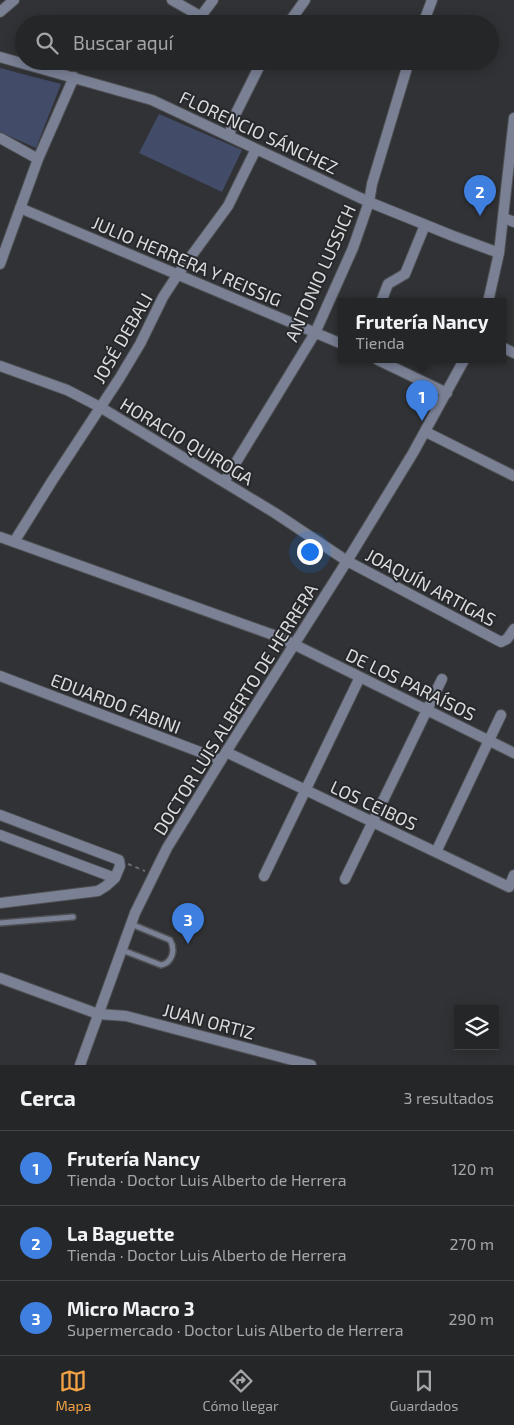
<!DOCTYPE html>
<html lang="es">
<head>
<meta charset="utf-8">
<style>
  body { margin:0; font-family:"Exo 2",sans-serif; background:#313234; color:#f1f3f6 }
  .controls { position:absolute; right:15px; bottom:15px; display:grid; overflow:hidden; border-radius:0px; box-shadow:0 2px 12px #0003 }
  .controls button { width:45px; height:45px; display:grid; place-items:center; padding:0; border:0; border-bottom:1px solid #424345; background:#252628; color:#f1f3f6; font:25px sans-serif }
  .you { position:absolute; left:309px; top:551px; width:18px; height:18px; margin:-12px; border:4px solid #fff; border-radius:50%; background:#1a73e8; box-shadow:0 0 0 8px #1a73e833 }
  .badge { display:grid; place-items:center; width:32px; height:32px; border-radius:50%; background:#f4a345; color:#fff; font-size:16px; font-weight:700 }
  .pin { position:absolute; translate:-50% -41px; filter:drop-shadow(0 1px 2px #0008) }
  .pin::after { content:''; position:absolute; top:26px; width:18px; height:15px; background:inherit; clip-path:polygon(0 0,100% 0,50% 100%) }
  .popup { position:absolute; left:338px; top:298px; width:168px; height:65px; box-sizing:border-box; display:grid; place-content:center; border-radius:0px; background:#252628; filter:drop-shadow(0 1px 4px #0005); font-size:16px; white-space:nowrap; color:#a3a5a8 }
  .popup b { font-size:19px; color:#f1f3f6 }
  .popup::after { content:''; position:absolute; left:50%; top:100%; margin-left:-10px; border:10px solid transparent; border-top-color:#252628 }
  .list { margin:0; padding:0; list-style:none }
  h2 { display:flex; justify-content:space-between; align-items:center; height:65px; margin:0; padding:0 20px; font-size:21px }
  h2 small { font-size:16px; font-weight:400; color:#a3a5a8 }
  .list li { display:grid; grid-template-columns:32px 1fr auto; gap:15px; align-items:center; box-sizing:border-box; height:75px; padding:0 20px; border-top:1px solid #424345 }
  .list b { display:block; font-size:19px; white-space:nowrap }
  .list p { margin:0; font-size:16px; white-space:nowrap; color:#a3a5a8 }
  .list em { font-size:16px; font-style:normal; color:#a3a5a8 }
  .icon { flex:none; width:28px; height:28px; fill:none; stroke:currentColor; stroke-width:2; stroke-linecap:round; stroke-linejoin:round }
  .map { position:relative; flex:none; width:514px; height:1065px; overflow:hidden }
  .search { position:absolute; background:#252628; box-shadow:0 2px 12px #0003; left:15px; right:15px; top:15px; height:55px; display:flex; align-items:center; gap:12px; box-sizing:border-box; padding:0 18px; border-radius:28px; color:#a3a5a8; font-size:19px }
  .sheet { height:290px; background:#252628 }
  nav { display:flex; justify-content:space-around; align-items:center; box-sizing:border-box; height:70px; border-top:1px solid #424345; background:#252628; font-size:14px; color:#a3a5a8 }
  nav a { display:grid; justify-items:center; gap:2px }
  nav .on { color:#f4a345 }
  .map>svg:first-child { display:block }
  .green { fill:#424b67 }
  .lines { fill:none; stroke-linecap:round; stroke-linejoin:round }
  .service-casing { stroke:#4f5053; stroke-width:8 }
  .minor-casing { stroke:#4f5053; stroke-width:12 }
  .tertiary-casing { stroke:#4f5053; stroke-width:12 }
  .path { stroke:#68696b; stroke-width:2; stroke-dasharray:4 4; stroke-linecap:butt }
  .service { stroke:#7a8195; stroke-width:5 }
  .minor { stroke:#7a8195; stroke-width:10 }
  .tertiary { stroke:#7a8195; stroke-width:10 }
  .labels { text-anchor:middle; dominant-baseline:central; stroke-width:4; stroke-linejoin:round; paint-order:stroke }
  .street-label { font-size:18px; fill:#dadbdd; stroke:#27282b }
</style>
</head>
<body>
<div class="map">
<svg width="514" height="1065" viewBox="0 0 514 1065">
  <rect width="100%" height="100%" fill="#313235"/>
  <path class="green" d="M0,68L61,84L36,148L0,132Z
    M159,114L242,150L222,192L139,153Z"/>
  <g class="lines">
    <defs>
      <path id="service" d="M0,923L73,917
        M122,950L161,965C172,963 176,950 170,940L131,924"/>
      <path id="minor" d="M172,0L214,24
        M0,12L14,0
        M201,16L213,0
        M288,24L305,0
        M423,24L432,0
        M0,57L152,100L369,202L453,236L499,253
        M229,136L235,115L262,61
        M0,138L38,159
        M20,208L342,344
        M504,218L514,222
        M0,264L38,159L74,77
        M381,302L388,284L405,274L425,225
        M502,347L514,353
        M378,360L447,393
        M0,366L67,390L100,407L275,513L347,561L501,642L507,639L514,629
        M426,432L514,476
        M224,482L315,333L353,248L369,202L372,184L409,61
        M0,537L279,637L514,753
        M14,542L52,481L119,379L140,344L163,297L178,274L228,206L256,149
        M0,676L221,760
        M226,752L509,887L514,875
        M0,815L119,860L120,866L115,878L0,835
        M436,852L501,715
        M264,876L360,677
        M345,879L442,679
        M0,903L98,891L106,886L115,878
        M0,978L98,1014L126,1016L311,1065"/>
      <path id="tertiary" d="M488,302L499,253L514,118
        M80,1065L135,913L167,848L226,752L347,561L413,453L464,360"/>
    </defs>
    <use href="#service" class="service-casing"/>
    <use href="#minor" class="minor-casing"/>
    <use href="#tertiary" class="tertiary-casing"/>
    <path class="path" d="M128,864L145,871"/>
    <use href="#service" class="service"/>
    <use href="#minor" class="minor"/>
    <use href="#tertiary" class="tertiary"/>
  </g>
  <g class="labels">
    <g class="street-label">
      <text transform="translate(259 132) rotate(25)">FLORENCIO SÁNCHEZ</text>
      <text transform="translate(187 261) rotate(23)">JULIO HERRERA Y REISSIG</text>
      <text transform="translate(320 273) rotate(-66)">ANTONIO LUSSICH</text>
      <text transform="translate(122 338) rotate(-60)">JOSÉ DEBALI</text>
      <text transform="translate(187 441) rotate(31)">HORACIO QUIROGA</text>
      <text transform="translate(431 587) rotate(28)">JOAQUÍN ARTIGAS</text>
      <text transform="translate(411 684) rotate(26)">DE LOS PARAÍSOS</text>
      <text transform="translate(116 703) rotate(21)">EDUARDO FABINI</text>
      <text transform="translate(235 709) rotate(-58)">DOCTOR LUIS ALBERTO DE HERRERA</text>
      <text transform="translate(374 805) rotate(25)">LOS CEIBOS</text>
      <text transform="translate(209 1021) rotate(15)">JUAN ORTIZ</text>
    </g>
  </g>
</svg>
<div class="controls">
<button><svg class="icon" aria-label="layers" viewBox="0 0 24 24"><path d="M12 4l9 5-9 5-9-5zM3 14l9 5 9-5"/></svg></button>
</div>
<div class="you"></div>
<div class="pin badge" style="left:422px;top:421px;background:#3f7fe0">1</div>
<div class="popup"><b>Frutería Nancy</b>Tienda</div>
<div class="pin badge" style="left:480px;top:216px;background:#3f7fe0">2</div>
<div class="pin badge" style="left:188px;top:944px;background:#3f7fe0">3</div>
<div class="search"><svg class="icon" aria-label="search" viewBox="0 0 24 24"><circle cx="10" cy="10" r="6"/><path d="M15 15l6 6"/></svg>Buscar aquí</div>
</div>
<section class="sheet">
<h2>Cerca<small>3 resultados</small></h2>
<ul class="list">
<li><span class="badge" style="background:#3f7fe0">1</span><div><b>Frutería Nancy</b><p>Tienda · Doctor Luis Alberto de Herrera</p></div><em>120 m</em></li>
<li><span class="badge" style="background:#3f7fe0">2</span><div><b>La Baguette</b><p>Tienda · Doctor Luis Alberto de Herrera</p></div><em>270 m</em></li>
<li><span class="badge" style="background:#3f7fe0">3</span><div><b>Micro Macro 3</b><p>Supermercado · Doctor Luis Alberto de Herrera</p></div><em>290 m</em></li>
</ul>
</section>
<nav>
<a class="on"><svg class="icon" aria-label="map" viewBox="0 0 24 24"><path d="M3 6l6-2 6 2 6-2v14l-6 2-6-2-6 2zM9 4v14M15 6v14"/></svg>Mapa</a>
<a><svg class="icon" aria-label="directions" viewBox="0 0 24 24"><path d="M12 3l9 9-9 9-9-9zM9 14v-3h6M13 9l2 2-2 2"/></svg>Cómo llegar</a>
<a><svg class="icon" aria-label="saved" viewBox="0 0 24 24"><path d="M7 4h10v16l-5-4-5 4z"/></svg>Guardados</a>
</nav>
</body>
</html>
